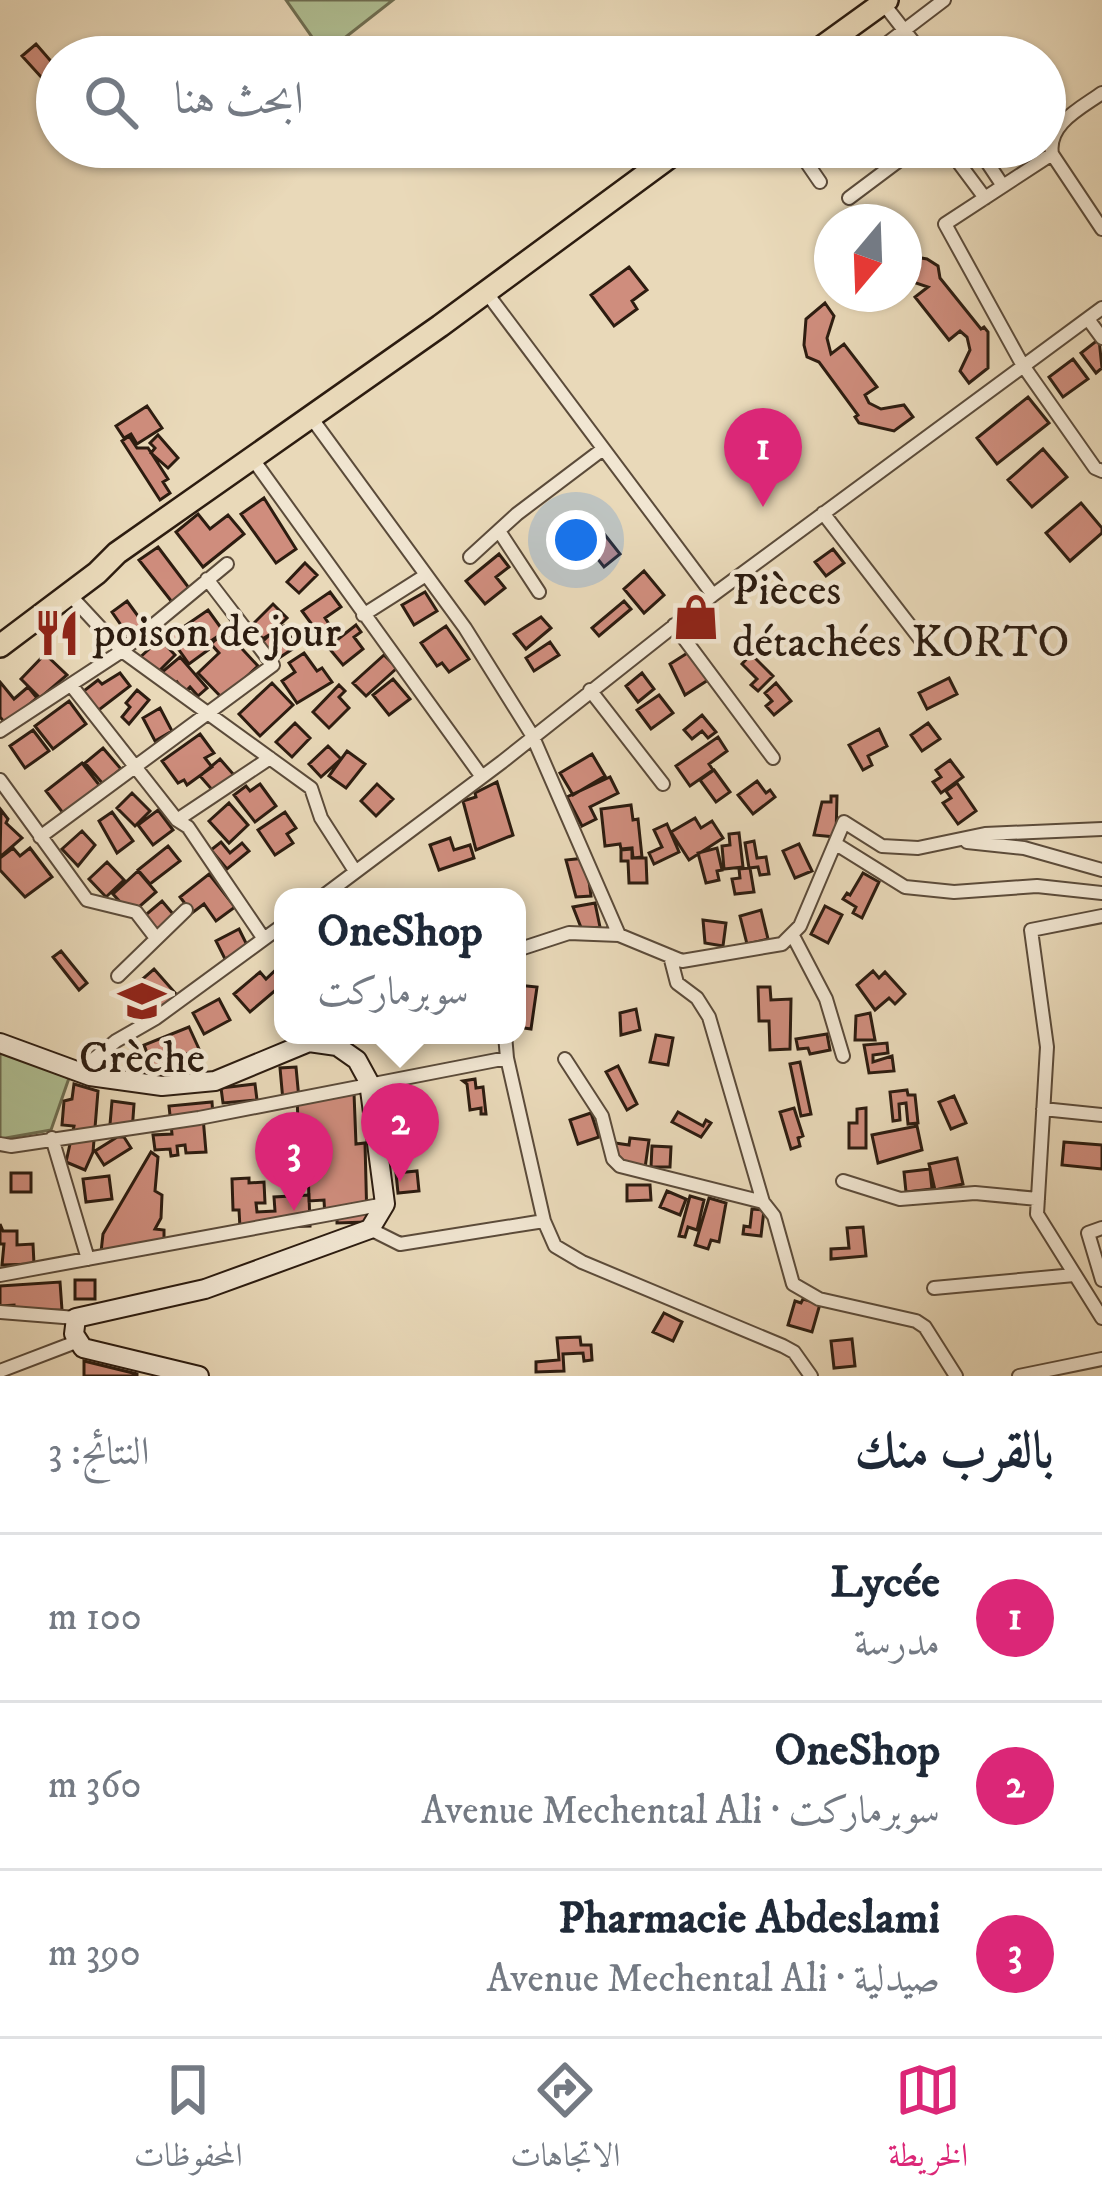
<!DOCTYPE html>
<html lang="ar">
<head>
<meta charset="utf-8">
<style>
  body { margin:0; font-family:"IM FELL DW Pica",Amiri,serif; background:#f2f2f3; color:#1f2937; direction:rtl }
  .compass { position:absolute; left:814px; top:204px; width:108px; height:108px; border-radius:50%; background:#fff; box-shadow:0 3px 9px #0004; rotate:199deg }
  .you { position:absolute; left:576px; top:540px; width:42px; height:42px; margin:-30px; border:9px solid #fff; border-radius:50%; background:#1a73e8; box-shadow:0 0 0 18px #1a73e833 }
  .badge { display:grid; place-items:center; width:78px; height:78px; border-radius:50%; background:#db2777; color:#fff; font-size:39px; font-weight:700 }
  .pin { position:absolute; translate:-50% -99px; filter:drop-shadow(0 3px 6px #0008) }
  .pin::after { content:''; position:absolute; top:63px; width:42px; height:36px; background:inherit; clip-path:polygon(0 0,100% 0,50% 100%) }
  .popup { position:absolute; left:274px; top:888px; width:252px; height:156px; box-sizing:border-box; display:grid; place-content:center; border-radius:24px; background:#fff; filter:drop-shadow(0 3px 9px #0005); font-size:39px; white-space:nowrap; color:#747a83 }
  .popup b { font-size:45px; color:#1f2937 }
  .popup::after { content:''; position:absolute; left:50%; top:100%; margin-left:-24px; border:24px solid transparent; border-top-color:#fff }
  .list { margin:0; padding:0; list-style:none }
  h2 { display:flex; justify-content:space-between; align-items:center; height:156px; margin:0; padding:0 48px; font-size:51px }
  h2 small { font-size:39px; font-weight:400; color:#747a83 }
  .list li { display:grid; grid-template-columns:78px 1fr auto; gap:36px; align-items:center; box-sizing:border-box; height:168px; padding:0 48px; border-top:3px solid #e0e1e3 }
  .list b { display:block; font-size:45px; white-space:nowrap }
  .list p { margin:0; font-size:39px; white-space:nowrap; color:#747a83 }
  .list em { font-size:39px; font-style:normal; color:#747a83 }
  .icon { flex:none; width:66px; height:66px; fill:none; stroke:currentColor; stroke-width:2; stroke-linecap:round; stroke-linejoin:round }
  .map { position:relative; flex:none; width:1102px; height:1376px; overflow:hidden; direction:ltr }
  .search { position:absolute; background:#fff; box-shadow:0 3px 9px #0004; left:36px; right:36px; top:36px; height:132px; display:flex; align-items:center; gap:30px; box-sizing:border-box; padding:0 42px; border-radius:66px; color:#747a83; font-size:45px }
  .sheet { height:660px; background:#fff }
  nav { display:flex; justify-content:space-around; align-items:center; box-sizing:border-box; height:168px; border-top:3px solid #e0e1e3; background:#fff; font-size:33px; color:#747a83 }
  nav a { display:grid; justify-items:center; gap:6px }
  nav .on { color:#db2777 }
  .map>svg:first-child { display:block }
  .green { fill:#b0c094; stroke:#6e6e52; stroke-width:3 }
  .building { fill:#cf8d7d; stroke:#2c1c10; stroke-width:3 }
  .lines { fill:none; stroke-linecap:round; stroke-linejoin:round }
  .minor-casing { stroke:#5b4b3a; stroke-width:16 }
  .secondary-casing { stroke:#2c1c10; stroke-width:22 }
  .primary-casing { stroke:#2c1c10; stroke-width:26 }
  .minor { stroke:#f1e6d2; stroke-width:12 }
  .secondary { stroke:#f1e6d2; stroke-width:18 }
  .primary { stroke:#e9d9b9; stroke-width:21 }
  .labels { text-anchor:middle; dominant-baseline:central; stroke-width:9; stroke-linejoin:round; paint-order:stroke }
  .poi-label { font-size:45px; fill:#2c1c10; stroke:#f1e6d2; text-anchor:start }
</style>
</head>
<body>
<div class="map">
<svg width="1102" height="1376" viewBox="0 0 1102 1376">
  <rect width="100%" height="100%" fill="#e9d9b9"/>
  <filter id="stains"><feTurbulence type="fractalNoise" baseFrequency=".00167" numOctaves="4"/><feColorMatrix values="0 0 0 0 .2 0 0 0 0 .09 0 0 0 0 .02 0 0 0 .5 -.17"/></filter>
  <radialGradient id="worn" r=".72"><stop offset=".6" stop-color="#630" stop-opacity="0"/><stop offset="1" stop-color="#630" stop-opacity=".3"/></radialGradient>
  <path class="green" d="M286,0H393L324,54Z
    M0,1050L69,1078L51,1130L0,1139Z"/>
  <path class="building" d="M36,44L56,67L42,78L22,56Z
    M904,255L927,259L938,266L940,278L981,329L984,327L988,332V368L969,383L960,371L970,350L967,337L960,331L949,340L915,297L928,287L904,279Z
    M629,267L647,290L632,301L637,309L614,326L591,295Z
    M825,303L834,316L827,338L831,354L844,344L877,387L865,395L869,403L881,409L904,405L913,417L894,431L859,423L855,417L858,415L819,362L807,357L804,345L806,319Z
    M1099,339L1102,368L1096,373L1081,353Z
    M1073,359L1088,379L1063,397L1049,377Z
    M1028,397L1049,423L997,464L977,438Z
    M147,406L162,428L137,444L131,434L124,438L116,426Z
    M158,435L178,458L168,468L151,453L155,448L150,443Z
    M129,436L137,448H148L168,479L163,482L170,493L160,500L122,441Z
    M1043,449L1067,477L1032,507L1008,480Z
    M264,498L296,549L276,563L241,514Z
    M1081,503L1102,528V533L1070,561L1046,533Z
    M198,514L210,529L228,515L244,534L203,567L176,532Z
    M605,535L620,554L604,567L589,548Z
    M158,547L189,588L172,602L139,560Z
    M833,549L844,563L826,576L815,562Z
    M499,554L509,567L496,577L505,588L485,604L466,581Z
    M305,563L317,575L299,593L287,582Z
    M644,571L664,595L644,613L624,589Z
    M330,592L341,607L325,618L335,633L324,641L302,611Z
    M425,592L437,611L414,625L402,605Z
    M127,601L146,627L130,638L112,612Z
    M624,601L631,609L599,636L592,628Z
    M273,604L287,618L264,640L251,626Z
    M208,610L224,632L205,645L208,650L189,664L167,633L177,626L179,630Z
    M541,617L551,628L526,649L514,634Z
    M356,625L361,632L354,637L363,649L343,665L328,647Z
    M284,626L297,646L273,662L259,641Z
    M446,626L469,659L449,672L442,663L437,666L421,643Z
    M222,634L227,640L231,637L258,666L223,699L198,673L219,653L211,644Z
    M160,639L175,655L152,678L136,661Z
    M550,642L559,655L534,671L526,658Z
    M689,652L708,680L685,695L670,664Z
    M304,653L317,671L322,668L332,682L297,703L282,681L295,672L289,663Z
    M45,654L67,675L40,698L21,679Z
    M751,654L773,676L758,691L751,685L757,679L742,664Z
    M384,655L397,668L366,696L353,683Z
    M180,657L207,688L198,696L190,687L185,692L177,682L167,691L155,678Z
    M120,673L130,686L91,716L76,697L98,680L102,684Z
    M642,673L654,689L638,702L626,686Z
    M949,678L957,694L927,709L919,693Z
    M393,679L410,699L389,715L373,695Z
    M0,682L14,699L28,687L37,698L6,724L0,717Z
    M272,683L293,705L260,736L239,714Z
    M776,683L791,701L774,715L766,706L772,701L765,693Z
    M339,685L345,691L339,697L349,708L329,728L313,712Z
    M137,690L149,700L129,724L122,717L130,707L126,703Z
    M659,695L673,713L651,729L637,710Z
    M69,701L86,724L53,749L35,726Z
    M160,708L172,731L155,741L143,718Z
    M702,715L716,732L708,738L702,731L692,739L684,730Z
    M295,723L310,738L292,757L276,742Z
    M928,723L940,739L922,751L911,735Z
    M879,729L887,746L868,756L872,765L863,770L849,745Z
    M33,730L49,751L25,768L10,746Z
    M200,734L214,753L205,758L212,767L187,785L184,780L178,783L162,761Z
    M718,737L727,751L709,764L713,770L690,786L676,766Z
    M328,746L341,759L321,777L309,764Z
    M103,748L121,769L103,784L85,763Z
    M347,751L365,764L346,788L329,776Z
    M592,754L605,776L573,795L560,773Z
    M220,759L234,775L214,792L200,776Z
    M950,760L963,777L941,793L933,782L941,777L936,770Z
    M82,763L100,786L63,813L46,791Z
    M714,770L730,792L716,802L700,780Z
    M610,777L618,793L590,807L596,819L582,826L567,797Z
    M757,781L766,793L770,790L775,797L753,814L738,795Z
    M497,782L513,835L476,850L463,801L476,797L475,793Z
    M957,783L976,811L958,824L943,803L951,798L946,791Z
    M260,784L276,806L255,822L234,795L246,786L250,791Z
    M377,784L393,799L376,816L361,801Z
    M132,793L150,811L135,826L117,808Z
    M831,796H837L836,837L814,835L822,802H831Z
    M229,803L248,825L229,843L209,821Z
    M631,805L633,820L638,819L642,857L633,858L632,848L621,849L620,844L605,846L601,809Z
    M1,810L8,819L6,823L22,838L0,857Z
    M158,810L173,830L153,845L138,825Z
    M112,812L133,841L117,853L99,821Z
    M285,812L296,828L287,834L293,843L275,855L258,830Z
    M695,818L701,828L712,821L723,838L689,860L671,832Z
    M667,824L679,852L654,864L649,853L662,847L654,830Z
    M82,831L95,845L78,866L62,849Z
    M739,833L743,867L724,869L722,846L730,845L729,834Z
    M450,838L454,850L470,845L474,858L439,870L430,845Z
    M754,841L757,858L766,857L769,874L760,875L758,867L749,868L745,843Z
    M221,842L230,853L242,843L249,851L227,869L211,850Z
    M799,844L812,871L795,878L783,851Z
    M168,846L180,861L150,884L138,870Z
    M13,848L20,856L30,848L52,877L25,897L0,870V858Z
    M717,848L722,870L717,871L719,880L706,883L698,853Z
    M632,849V858H646L647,883H629L628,861H621V850Z
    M586,858L591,896L576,897L566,860Z
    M107,862L124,880L106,897L89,879Z
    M750,868L754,892L735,894L732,879L740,878L739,869Z
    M138,871L156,892L131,914L113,894Z
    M863,873L879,882L862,918L853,913L856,907L843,899L847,893L850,895Z
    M209,874L235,907L216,921L204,904L192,913L180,897Z
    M162,901L179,921L158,938L142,918Z
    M595,903L600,927L582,930L573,907Z
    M825,906L842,915L828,943L811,934Z
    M761,910L768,939L747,944L740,916Z
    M703,920L726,923L723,946L705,943Z
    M239,929L248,947L225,959L216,941Z
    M61,951L87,983L79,990L53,957Z
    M283,963V993L278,988L250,1012L234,994L260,972L266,979Z
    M154,969L177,995L146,1022L123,996Z
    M873,971L879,978L885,972L905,994L895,1004L889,998L875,1010L857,985Z
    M517,985L537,987L531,1029L517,1027Z
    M758,987H770L771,1000L791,999L790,1049L770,1050L769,1021H759Z
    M219,999L230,1020L204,1034L193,1013Z
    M636,1009L640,1030L621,1035L620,1013Z
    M870,1013L875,1040H855L856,1016Z
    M189,1027L199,1049L153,1068L144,1045Z
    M827,1034L830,1050L810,1054L808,1048L798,1049L796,1039Z
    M656,1035L673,1038L668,1065L650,1062Z
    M887,1043L888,1053L873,1055V1062L892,1056L894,1071L869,1073L864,1045Z
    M800,1062L811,1114L801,1116L790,1064Z
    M618,1066L637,1104L627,1110L606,1072Z
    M296,1067L299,1099L283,1101L280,1068Z
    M475,1079L476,1088L483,1087L486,1114H481V1108L470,1110L467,1084L463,1081Z
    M74,1084L98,1091L93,1152L85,1170L66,1162L74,1126L62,1125L64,1101L72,1099Z
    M255,1084L257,1100L223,1103L221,1088Z
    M907,1090L908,1095H915L918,1123L908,1124L906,1103L899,1104L900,1120L893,1121L890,1092Z
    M354,1093L356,1144L365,1143L367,1222L337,1223V1217H325L324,1200L309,1201L308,1165H290L289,1150H299L297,1095Z
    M954,1096L966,1123L951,1129L939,1102Z
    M112,1101L134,1104L132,1132L123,1131L122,1137L109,1136Z
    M212,1102L213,1116L203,1117L206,1152L186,1153L185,1145L177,1146L178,1155L171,1156L170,1149L155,1150L153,1135L172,1134L169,1106Z
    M794,1108L803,1136L798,1138L800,1146L791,1149L780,1112Z
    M866,1108V1148H849V1123H857V1109Z
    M678,1112L703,1126L706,1120L711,1123L701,1137L672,1122Z
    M591,1113L599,1137L578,1144L570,1120Z
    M917,1126L922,1150L878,1163L872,1135Z
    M122,1134L131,1148L104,1165L95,1151Z
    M630,1138L649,1140L644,1175L614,1154L615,1143L629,1145Z
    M265,1142H282V1173L265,1172Z
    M1064,1142L1102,1145V1169L1062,1165Z
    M652,1146L671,1147L670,1167H651Z
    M151,1152L158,1157L155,1191L162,1195L161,1218L155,1229L164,1230V1246L101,1252L103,1234Z
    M957,1158L963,1184L935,1190L929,1164Z
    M930,1169L932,1189L906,1192L904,1172Z
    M417,1171L419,1191L398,1193L396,1173Z
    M11,1173H31V1192H11Z
    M109,1176L112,1199L86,1202L83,1179Z
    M249,1178V1183L264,1182L265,1203H256L257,1212L275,1211L274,1197L309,1195L310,1226L240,1228L239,1210H233L232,1179Z
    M627,1185H650L651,1200L627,1201Z
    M667,1191L686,1199L680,1215L660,1207Z
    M690,1196L704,1200L697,1230L688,1227L685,1237L679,1236Z
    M709,1198L726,1203L719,1242L711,1240L708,1249L695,1245Z
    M752,1209L764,1210L761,1236L743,1234L744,1226L750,1227Z
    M0,1224L3,1231H17V1245L33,1244L34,1264L2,1265L4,1244H0Z
    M863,1227L866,1256L831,1259V1249L849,1248L847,1228Z
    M75,1280H95V1299H75Z
    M60,1282L62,1310L14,1312V1305L0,1306V1286Z
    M803,1299L820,1304L812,1332L788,1325L795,1301L801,1303Z
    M664,1313L682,1322L673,1341L653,1332Z
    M580,1337L581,1345H591L592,1360L584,1361L583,1353L563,1354L564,1371L536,1372V1362L559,1360L557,1338Z
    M852,1339L855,1366L834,1368L831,1341Z
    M84,1361L137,1374V1376H84Z"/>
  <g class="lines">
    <defs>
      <path id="minor" d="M883,3L925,57
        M869,57L944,0
        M1102,93C1081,108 1047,124 1052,154L1102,229
        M796,147L820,182
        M947,147L985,198
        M977,147L1003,186
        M1052,154L945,224L1022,364L1095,468L1102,471
        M849,198L917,147
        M486,292L713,595
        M1088,319L1102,338
        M310,416L465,628L532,735L619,935
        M252,458L482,777
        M823,513L921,640
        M499,531L539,592
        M470,557L517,514L603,449
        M69,594L122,651L311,788L321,818L355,871
        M363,615L426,575
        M674,625L773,758
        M71,685L177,820L188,827L264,939
        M590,690L663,784
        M0,731L122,651L227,564
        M0,780L87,900L136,912L156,938
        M177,820L270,758
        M40,837L273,665L207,579
        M967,842L1024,848L1102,870
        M836,844L905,887L954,892L1037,886L1102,893
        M322,897L502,762L713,595L1102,308
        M1102,916L1031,930L1047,1047L1037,1214L1102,1318
        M792,934L826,999L843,1056
        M517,950L569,933L619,935L682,961L782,944L800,926L844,822L882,846L918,848L985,834L1102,829
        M670,956L677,983L697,998L709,1017L763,1202
        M118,976L186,910
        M505,1035L507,1058L544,1221L555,1246L582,1262L783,1346L794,1352L811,1376
        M565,1059L602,1116L613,1159L620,1166L763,1202L774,1216L793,1284L819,1299L916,1321L925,1327L956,1376
        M78,1072L116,1041L156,1018L283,925
        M1043,1109L1102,1115
        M52,1138L88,1259
        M0,1144L11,1146L199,1118L507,1058
        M843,1181L900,1199L975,1193L1038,1199
        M1102,1228L1088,1233L1102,1280
        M370,1229L400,1244L544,1221
        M0,1275L385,1204
        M934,1288L1074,1275
        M0,1312L76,1318
        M0,1371L76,1342
        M1019,1376L1102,1359"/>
      <path id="secondary" d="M0,1043L90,1076L162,1086L215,1081L309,1042L337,1046L357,1060L369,1082L385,1204L370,1229L205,1289L76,1318L74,1334L83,1348L199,1376"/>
      <path id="primary" d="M808,57L887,0
        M0,646L97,573L117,553L440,326L683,147"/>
    </defs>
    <use href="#minor" class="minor-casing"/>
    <use href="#secondary" class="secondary-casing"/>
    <use href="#primary" class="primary-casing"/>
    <use href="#minor" class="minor"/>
    <use href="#secondary" class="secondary"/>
    <use href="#primary" class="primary"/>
  </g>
  <defs>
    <symbol id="shop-bare" viewBox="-9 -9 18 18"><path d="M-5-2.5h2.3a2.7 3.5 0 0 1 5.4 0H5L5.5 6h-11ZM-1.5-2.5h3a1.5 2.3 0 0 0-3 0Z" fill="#8f2418" stroke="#f1e6d2" stroke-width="2.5" paint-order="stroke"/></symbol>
    <symbol id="restaurant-bare" viewBox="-9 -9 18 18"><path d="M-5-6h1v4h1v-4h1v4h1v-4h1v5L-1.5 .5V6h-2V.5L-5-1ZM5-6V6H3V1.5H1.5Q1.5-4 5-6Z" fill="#8f2418" stroke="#f1e6d2" stroke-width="2.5" paint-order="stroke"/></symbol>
    <symbol id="school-bare" viewBox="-9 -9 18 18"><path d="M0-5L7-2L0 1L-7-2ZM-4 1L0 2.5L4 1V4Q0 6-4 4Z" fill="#8f2418" stroke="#f1e6d2" stroke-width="2.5" paint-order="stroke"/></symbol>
  </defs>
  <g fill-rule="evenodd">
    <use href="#shop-bare" x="663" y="584" width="66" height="66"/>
    <use href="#restaurant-bare" x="24" y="600" width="66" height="66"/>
    <use href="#school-bare" x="109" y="968" width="66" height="66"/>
  </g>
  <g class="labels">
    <g class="poi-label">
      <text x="732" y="591">Pièces<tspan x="732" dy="52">détachées KORTO</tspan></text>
      <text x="93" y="633">poison de jour</text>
      <text x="142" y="1059" text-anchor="middle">Crèche</text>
    </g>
  </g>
  <rect width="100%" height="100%" filter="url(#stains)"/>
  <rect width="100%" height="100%" fill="url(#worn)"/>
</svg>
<svg class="compass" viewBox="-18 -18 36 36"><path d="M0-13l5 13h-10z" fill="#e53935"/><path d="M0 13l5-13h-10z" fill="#747a83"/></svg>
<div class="you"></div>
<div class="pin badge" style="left:763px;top:507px">1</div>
<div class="pin badge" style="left:400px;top:1182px">2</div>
<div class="popup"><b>OneShop</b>سوبرماركت</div>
<div class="pin badge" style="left:294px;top:1211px">3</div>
<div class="search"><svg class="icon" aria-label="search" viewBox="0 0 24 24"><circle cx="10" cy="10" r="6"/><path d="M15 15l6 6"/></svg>ابحث هنا</div>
</div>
<section class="sheet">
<h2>بالقرب منك<small>النتائج: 3</small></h2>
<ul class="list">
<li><span class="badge">1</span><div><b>Lycée</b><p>مدرسة</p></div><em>100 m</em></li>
<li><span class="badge">2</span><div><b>OneShop</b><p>سوبرماركت · Avenue Mechental Ali</p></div><em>360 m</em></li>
<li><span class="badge">3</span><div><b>Pharmacie Abdeslami</b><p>صيدلية · Avenue Mechental Ali</p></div><em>390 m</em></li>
</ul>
</section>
<nav>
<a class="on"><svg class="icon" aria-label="map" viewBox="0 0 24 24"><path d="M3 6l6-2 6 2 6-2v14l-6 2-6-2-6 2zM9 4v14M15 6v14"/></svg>الخريطة</a>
<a><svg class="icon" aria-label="directions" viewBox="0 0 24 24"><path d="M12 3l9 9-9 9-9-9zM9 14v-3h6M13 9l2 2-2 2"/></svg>الاتجاهات</a>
<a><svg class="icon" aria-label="saved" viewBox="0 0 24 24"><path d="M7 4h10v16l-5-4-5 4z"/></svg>المحفوظات</a>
</nav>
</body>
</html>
